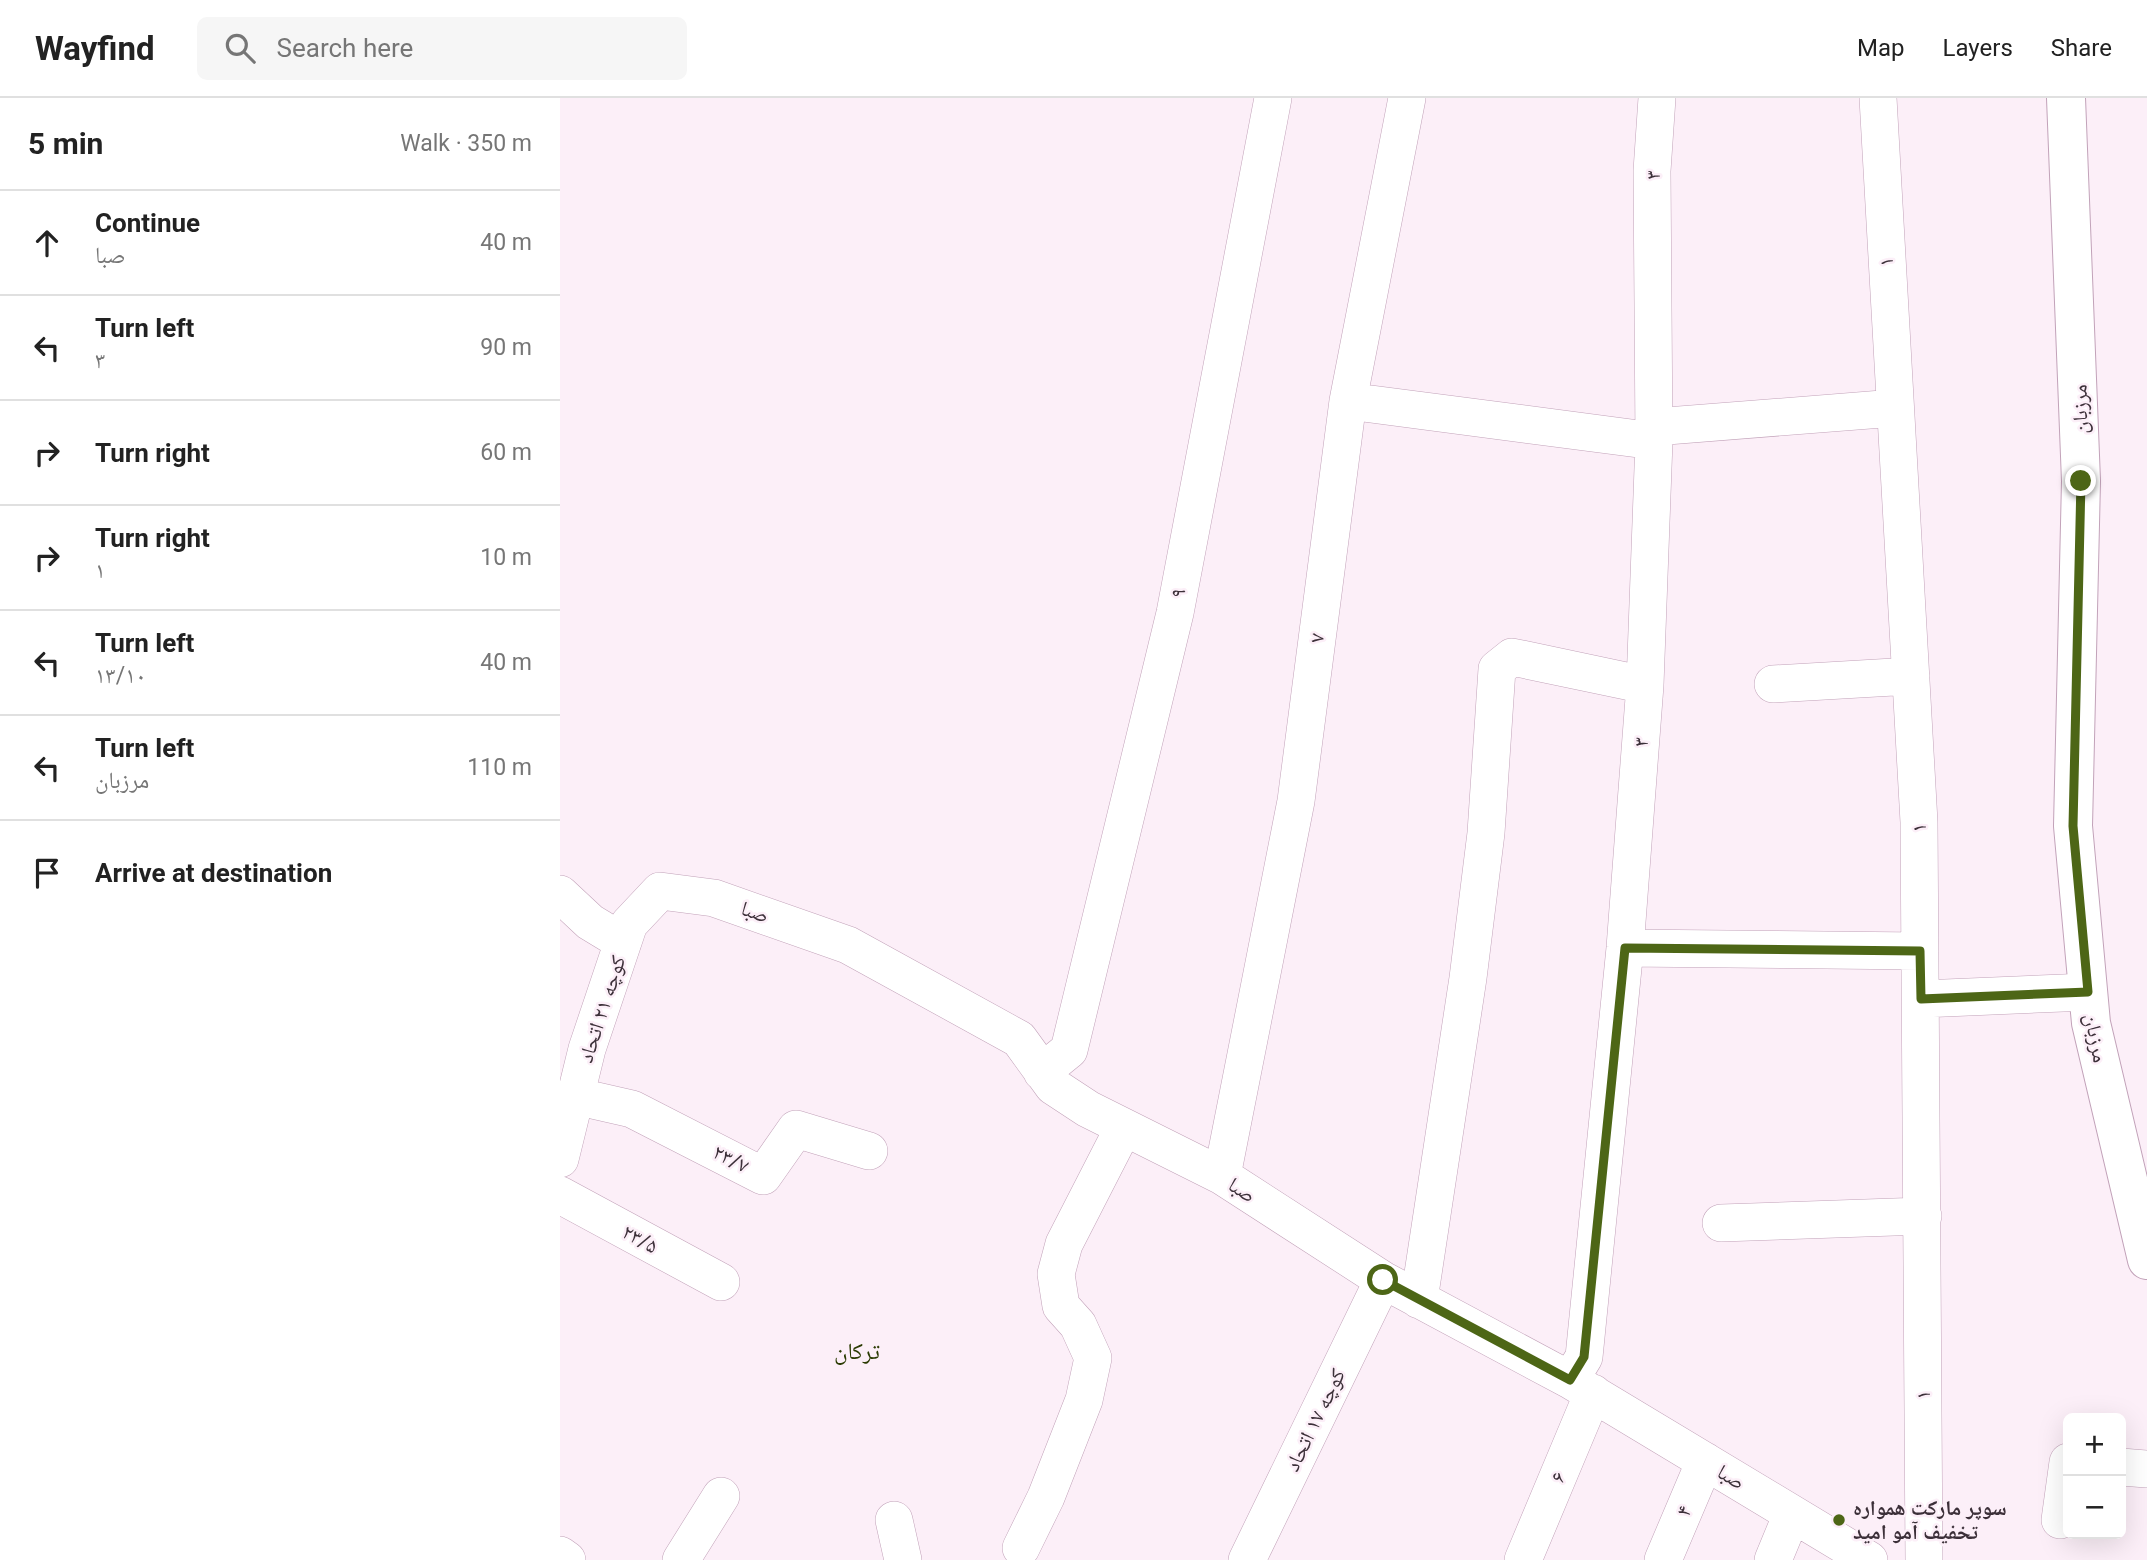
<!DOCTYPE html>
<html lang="en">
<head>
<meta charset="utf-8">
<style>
  body { margin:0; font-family:Roboto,"Noto Naskh Arabic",sans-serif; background:#f6f6f6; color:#222 }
  .controls { position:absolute; right:21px; bottom:21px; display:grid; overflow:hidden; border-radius:10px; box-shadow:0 7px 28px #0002 }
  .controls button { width:63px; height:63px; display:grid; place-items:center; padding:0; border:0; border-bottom:2px solid #e0e0e0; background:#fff; color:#222; font:35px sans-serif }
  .stop { position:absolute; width:21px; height:21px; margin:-16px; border:5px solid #4d6616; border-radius:50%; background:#fff }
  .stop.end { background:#4d6616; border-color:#fff; box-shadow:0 2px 7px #0008 }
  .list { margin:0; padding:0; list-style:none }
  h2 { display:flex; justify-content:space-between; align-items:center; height:91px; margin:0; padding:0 28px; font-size:30px }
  h2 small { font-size:23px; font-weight:400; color:#767676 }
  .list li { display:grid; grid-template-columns:46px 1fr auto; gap:21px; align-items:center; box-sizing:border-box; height:105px; padding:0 28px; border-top:2px solid #e0e0e0 }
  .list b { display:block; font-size:26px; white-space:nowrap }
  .list p { margin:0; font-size:23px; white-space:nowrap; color:#767676 }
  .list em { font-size:23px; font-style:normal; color:#767676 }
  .icon { flex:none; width:38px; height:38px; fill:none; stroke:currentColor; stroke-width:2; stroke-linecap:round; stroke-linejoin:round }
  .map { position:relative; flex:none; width:1587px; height:1462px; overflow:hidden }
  header { display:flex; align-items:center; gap:42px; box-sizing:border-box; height:98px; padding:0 35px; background:#fff; border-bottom:2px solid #e0e0e0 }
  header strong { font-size:33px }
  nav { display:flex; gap:38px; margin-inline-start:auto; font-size:24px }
  .search { width:490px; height:63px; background:#f6f6f6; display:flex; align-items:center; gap:18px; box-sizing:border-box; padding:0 24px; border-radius:10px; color:#767676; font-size:26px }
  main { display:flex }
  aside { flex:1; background:#fff }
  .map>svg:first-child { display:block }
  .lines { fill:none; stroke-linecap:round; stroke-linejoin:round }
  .street-casing { stroke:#c2a2b9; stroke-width:38 }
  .secondary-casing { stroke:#c2a2b9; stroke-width:40 }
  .street { stroke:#fff; stroke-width:37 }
  .secondary { stroke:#fff; stroke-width:38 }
  .route { stroke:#4d6616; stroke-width:9 }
  .poi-dot { fill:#4d6616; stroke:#fceff8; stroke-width:2.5 }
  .labels { text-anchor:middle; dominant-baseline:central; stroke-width:5; stroke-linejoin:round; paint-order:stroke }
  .street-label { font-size:21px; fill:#3c3039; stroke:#fceff8 }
  .poi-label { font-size:21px; font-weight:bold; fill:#3c3039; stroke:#fceff8; text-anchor:start }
  .neighbourhood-label { font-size:23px; fill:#2b3b03; stroke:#fceff8 }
</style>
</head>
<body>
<header>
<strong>Wayfind</strong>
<div class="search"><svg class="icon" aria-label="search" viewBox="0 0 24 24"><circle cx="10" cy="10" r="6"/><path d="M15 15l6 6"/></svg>Search here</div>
<nav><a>Map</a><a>Layers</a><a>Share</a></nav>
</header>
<main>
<aside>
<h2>5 min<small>Walk · 350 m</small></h2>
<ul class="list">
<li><svg class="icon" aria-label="ahead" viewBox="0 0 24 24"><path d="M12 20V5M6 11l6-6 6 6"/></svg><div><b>Continue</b><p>صبا</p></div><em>40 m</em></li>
<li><svg class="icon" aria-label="left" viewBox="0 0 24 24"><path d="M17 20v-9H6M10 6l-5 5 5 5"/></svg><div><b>Turn left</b><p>۳</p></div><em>90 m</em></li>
<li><svg class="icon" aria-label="right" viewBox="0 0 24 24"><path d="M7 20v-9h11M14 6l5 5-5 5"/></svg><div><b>Turn right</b></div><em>60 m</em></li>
<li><svg class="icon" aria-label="right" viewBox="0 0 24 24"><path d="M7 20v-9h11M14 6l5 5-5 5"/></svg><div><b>Turn right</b><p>۱</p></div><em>10 m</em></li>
<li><svg class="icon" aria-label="left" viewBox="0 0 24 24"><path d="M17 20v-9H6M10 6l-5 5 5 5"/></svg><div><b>Turn left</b><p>۱۳/۱۰</p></div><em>40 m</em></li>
<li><svg class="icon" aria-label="left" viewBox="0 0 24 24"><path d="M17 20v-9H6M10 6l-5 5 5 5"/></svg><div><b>Turn left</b><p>مرزبان</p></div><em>110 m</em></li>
<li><svg class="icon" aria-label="arrive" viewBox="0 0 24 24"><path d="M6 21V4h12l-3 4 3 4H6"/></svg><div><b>Arrive at destination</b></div></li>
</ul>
</aside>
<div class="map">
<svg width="1587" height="1462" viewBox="0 0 1587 1462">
  <rect width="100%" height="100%" fill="#fceff8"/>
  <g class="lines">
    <defs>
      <path id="street" d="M1318,0L1359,724L1364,1462
        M788,303L1094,343
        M1094,329L1335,310
        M1213,586L1351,578
        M0,796L30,824L63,844
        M1065,850L1360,853
        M1361,901L1528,894
        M482,974L509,952L615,515L713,0
        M15,998L72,1011L203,1078L236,1031L309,1053
        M0,1061L27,951L69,826L100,793L154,800L288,847L459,941L493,988L528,1011L662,1078L823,1182L1010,1282L1309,1462
        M662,1078L736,703L788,303L847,0
        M0,1097L161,1184
        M1161,1125L1363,1118
        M859,1202L908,880L926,735L937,571L952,559L1085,587
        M1010,1282L1024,1259L1065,850L1085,587L1094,343L1092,73L1097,0
        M1561,1369L1587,1371
        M334,1422L343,1462
        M1500,1422L1508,1364
        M461,1450L486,1399L524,1302L533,1260L518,1227L501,1208L496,1176L504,1146L564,1029
        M0,1457L7,1462
        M121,1462L161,1398
        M687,1462L823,1182
        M963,1462L1033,1295
        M1103,1462L1145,1363
        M1213,1462L1232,1416"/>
      <path id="secondary" d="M1506,0L1521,383L1513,728L1531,925L1587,1162"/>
    </defs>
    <use href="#street" class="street-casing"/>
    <use href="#secondary" class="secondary-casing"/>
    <use href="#street" class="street"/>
    <use href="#secondary" class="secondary"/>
  </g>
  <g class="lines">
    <path class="route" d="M823,1182L1010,1282L1024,1259L1065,850L1360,853L1361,901L1528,894L1513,728L1521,383"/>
  </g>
  <circle class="poi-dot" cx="1279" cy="1422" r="7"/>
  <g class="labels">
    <g class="street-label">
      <text transform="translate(1093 77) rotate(-89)">۳</text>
      <text transform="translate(1326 164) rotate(-93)">۱</text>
      <text transform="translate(1520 311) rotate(-91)">مرزبان</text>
      <text transform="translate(618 495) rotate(-79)">۹</text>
      <text transform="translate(757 540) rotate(-83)">۷</text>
      <text transform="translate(1081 644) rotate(-86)">۳</text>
      <text transform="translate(1359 730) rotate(-91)">۱</text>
      <text transform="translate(195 814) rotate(19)">صبا</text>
      <text transform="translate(42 911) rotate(-72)">کوچه ۲۱ اتحاد</text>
      <text transform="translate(1536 940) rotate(79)">مرزبان</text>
      <text transform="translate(171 1061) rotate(27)">۲۳/۷</text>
      <text transform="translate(682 1092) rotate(33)">صبا</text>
      <text transform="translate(80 1141) rotate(29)">۲۳/۵</text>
      <text transform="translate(1363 1297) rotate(-90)">۱</text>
      <text transform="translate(755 1322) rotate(-64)">کوچه ۱۷ اتحاد</text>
      <text transform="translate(998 1379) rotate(-68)">۶</text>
      <text transform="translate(1171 1379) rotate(31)">صبا</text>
      <text transform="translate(1124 1413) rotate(-67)">۴</text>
    </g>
    <g class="poi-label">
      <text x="1293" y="1410">سوپر مارکت همواره<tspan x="1293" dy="24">تخفیف آمو امید</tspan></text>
    </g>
    <g class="neighbourhood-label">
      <text x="297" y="1253">ترکان</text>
    </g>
  </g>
</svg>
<div class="controls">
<button>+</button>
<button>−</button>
</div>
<div class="stop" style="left:823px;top:1182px"></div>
<div class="stop end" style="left:1521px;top:383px"></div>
</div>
</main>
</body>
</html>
